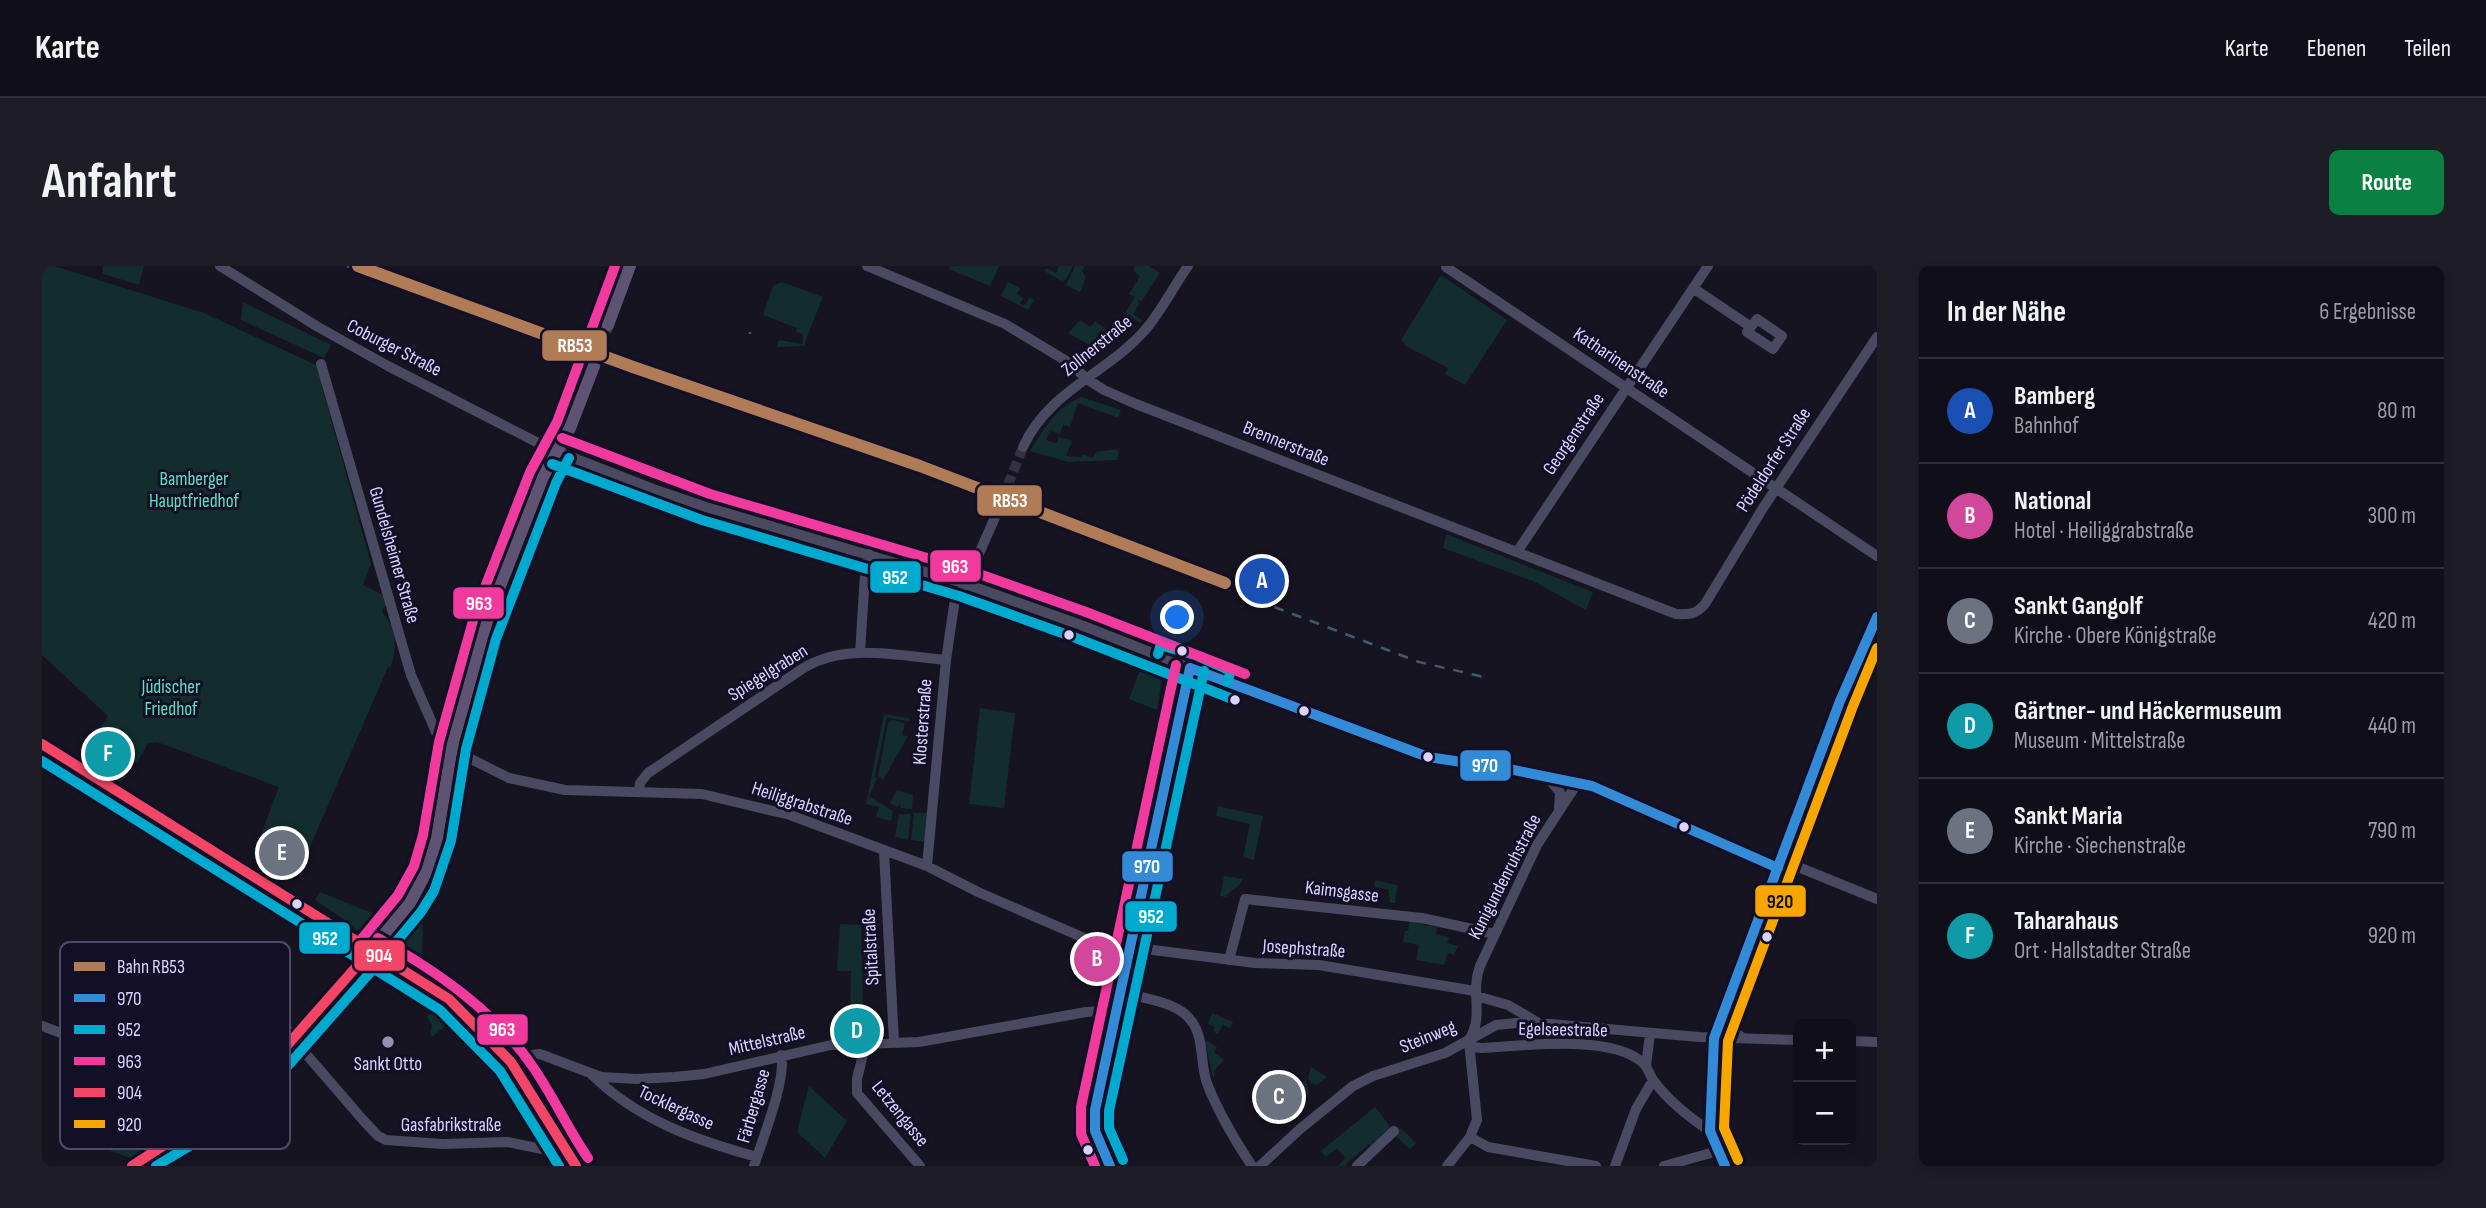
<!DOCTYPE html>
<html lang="de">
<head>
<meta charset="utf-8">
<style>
  body { margin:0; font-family:"Sofia Sans Condensed",sans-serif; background:#1e1d26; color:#f1f3f6 }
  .controls { position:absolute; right:21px; bottom:21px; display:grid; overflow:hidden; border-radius:10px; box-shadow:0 4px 10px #0003 }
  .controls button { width:63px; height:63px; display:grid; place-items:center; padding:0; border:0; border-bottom:2px solid #302f38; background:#100f19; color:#f1f3f6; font:35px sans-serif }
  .you { position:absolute; left:1136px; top:352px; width:24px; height:24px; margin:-18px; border:5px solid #fff; border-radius:50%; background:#1a73e8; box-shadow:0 0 0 10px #1a73e833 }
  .badge { display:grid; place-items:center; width:46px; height:46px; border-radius:50%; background:#0b8043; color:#fff; font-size:23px; font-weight:700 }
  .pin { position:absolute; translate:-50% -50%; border:4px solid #fff; box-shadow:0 2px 7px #0006 }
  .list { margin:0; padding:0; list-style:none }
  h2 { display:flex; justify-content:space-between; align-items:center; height:91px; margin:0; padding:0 28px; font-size:30px }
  h2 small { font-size:23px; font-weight:400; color:#9c9ca2 }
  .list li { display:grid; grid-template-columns:46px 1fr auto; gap:21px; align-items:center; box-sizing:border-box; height:105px; padding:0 28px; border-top:2px solid #302f38 }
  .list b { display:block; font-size:26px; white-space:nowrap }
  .list p { margin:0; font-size:23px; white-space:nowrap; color:#9c9ca2 }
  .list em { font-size:23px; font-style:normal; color:#9c9ca2 }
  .map { position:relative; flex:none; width:1835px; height:900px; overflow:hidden; border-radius:10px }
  header { display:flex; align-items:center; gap:42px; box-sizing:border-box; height:98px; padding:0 35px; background:#100f19; border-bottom:2px solid #302f38 }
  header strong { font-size:33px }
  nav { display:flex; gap:38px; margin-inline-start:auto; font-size:24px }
  .intro { display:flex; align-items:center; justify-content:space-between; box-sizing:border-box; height:168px; padding:0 42px }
  h1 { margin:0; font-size:49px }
  .button { padding:18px 32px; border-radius:10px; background:#0b8043; color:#fff; font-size:24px; font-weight:700 }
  main { display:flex; gap:42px; padding:0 42px }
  aside { flex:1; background:#100f19; border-radius:10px; box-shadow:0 4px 10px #0003 }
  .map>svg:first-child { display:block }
  .green { fill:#132c2d }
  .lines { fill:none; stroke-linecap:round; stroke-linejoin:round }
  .minor-tunnel { stroke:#333142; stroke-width:10; stroke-dasharray:10 5; stroke-linecap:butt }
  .major-tunnel { stroke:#333142; stroke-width:12; stroke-dasharray:12 6; stroke-linecap:butt }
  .minor { stroke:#4a4962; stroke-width:10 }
  .major { stroke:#5e5373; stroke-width:12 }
  .rail { stroke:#43596b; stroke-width:2.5; stroke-dasharray:10 9; stroke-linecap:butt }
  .bus-1-casing { stroke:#130f26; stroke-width:16 }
  .bus-2-casing { stroke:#130f26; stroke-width:16 }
  .bus-3-casing { stroke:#130f26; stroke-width:16 }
  .bus-4-casing { stroke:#130f26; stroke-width:16 }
  .bus-5-casing { stroke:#130f26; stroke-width:16 }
  .bus-1 { stroke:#338bd7; stroke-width:10 }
  .bus-2 { stroke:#00a9ce; stroke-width:10 }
  .bus-3 { stroke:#f13a9d; stroke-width:10 }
  .bus-4 { stroke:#f34667; stroke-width:10 }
  .bus-5 { stroke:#f7a600; stroke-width:10 }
  .rail-1-casing { stroke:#130f26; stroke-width:18 }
  .rail-1 { stroke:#b07c57; stroke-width:12 }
  .bus-dot { fill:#d9d4ff; stroke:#130f26; stroke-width:2.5 }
  .poi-dot { fill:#9591b1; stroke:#130f26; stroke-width:2.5 }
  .labels { text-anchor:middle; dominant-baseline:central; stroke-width:6; stroke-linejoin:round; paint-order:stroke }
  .street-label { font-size:19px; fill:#d9d4ff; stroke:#130f26 }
  .park-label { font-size:19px; fill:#5fe0c0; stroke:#130f26 }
  .poi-label { font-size:19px; fill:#d9d4ff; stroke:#130f26 }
  .key { fill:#130f26; stroke:#4e4a67; stroke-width:2 }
  .key-label { font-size:19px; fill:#d9d4ff }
  .line-badge { stroke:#130f26; stroke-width:2.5 }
  .badge-label { font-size:19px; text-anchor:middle; font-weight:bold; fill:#fff }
  .pale-badge-label { font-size:19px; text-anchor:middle; font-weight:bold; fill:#111 }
</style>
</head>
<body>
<header>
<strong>Karte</strong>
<nav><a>Karte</a><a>Ebenen</a><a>Teilen</a></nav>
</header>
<div class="intro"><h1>Anfahrt</h1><a class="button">Route</a></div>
<main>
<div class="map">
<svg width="1835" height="900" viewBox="0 0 1835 900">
  <rect width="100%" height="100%" fill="#161421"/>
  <path class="green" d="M0,0H12L162,47L274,99L329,298L321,319L347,332L340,346C355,363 356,381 348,402L346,401L257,606L230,593L211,589L237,521L115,476L106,477L95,497L93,496L79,517L39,491L66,450L0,389Z
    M61,0H102L97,19L61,8Z
    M908,0H957L948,20L907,3Z
    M1017,0H1031L1024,13L1020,15L1002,5L1004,2L1014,7Z
    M1033,0H1043L1040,5L1044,12L1038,26L1024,19Z
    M1092,0H1107L1118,7L1100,35L1095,34L1098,37L1091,48L1100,54L1098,57L1083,47L1093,31L1087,28L1098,10L1092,5Z
    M1399,9L1465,54L1423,119L1403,108L1406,102L1362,79L1363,77L1359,74Z
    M740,16L781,31L764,73L763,80L734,81L737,74L761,78V68L754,66L755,62L721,49L731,20Z
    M966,16L978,22L975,28L981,32L978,38L983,39L988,31L992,34L986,44L959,30Z
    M201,36L289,79L282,92L199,54Z
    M1038,54L1048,61L1053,55L1064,63L1060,67L1063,68L1049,80L1026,67Z
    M1039,131L1079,144L1076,152L1036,137L1028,161L1021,159L1018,168L1008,165L1004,174L1014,177L1017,171L1030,175L1024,190L1039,191L1040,188L1051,192L1054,186L1075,183L1077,186L1075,194L1026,196L988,185C1002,163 1014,141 1039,131Z
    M1404,268L1551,326L1544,344L1491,315L1401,282Z
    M1096,391C1126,402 1119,417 1115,444L1087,433L1100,399Z
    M938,442L973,447L962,542L927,538Z
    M842,448L867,452V455L845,452L833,510L835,513L827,530L851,545L849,555L834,551L837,541L824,538Z
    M851,454L863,457L860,469L866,470L841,514L836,510L846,457Z
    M855,524L871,529L870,543L859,542L858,538L855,541L848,537Z
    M1176,540L1221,550L1212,594L1201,591L1208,558L1174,550Z
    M872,547H887L884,576L869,574Z
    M857,548H869L866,574L853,571Z
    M1182,610L1201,613C1197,623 1188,623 1184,631L1178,630Z
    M1333,614L1355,619L1353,637H1348L1346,623L1332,621Z
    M278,626L335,649L339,641L348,644L330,663L321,666L314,664L303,654L273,634Z
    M376,648L381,649L380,695L387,701L385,704C371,699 355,688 355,672Z
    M1368,652L1382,654L1381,659L1401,662H1395L1394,668L1407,671L1405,677L1416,680L1412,689L1406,687L1402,699L1374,694L1377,679L1361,676L1363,665H1366Z
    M798,658L819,659L821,743H808L809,705H795Z
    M397,742L411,754L390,771L388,768L390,760L385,750Z
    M1170,747L1191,756L1188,762L1181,759L1175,768L1171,765L1173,761L1166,758Z
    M1164,774L1175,781L1172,786L1182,794L1172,805L1173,809L1171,811L1163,776Z
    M67,795L111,811L103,834L132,844L129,852L139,858L88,892L24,868L43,815L57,820Z
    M1269,801L1285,811L1275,819L1269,817L1266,812Z
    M1264,813L1267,828L1238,851L1233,847Z
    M767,820L805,855L783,892L755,866Z
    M1333,841L1351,864L1335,878L1331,874L1330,879L1333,880L1330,882L1327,878L1304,898L1305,900H1296L1303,892L1295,882L1284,891L1279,885Z
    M1359,862L1374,877L1368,883L1352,869Z"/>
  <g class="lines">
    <path class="minor-tunnel" d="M955,247L981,181"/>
    <path class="major-tunnel" d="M552,100L566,59"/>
    <path class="minor" d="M178,0L276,61L346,100L506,182L611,223L664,241L921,317L1039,359L1202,423L1386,491L1467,503L1550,520L1736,602
      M825,0L963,58L1026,96L1045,113L1062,124L1094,138L1634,348C1648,349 1654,348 1663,338L1721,242L1835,71
      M1404,1L1835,290
      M1651,22L1709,61
      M1715,53L1740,70L1731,83L1705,66Z
      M279,98L369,409L394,466L423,490L467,512L523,524L660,528L748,549L885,600L936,626L1086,691
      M981,181C1007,124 1065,108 1104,63C1120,44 1132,20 1146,0
      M1475,286L1666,0
      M818,387L823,308L827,288
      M1504,510L1518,526L1517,542
      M597,526L598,517L606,507L760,403C802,376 857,390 904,394
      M842,585L852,776
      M1739,594L1835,633
      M885,600L904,394L913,333L931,301L955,247
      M1088,681L1213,697L1277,699L1433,725
      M1187,694L1203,633L1380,652L1453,668
      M144,725L203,738L255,770
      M1079,726C1099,732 1128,735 1144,749C1165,768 1156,796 1166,820C1177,847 1194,876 1210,900
      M1434,730L1466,739L1495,756
      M1680,749L1691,765L1701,772
      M0,760L173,825L189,837
      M1428,772C1442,749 1428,727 1438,700L1495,579L1536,516
      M252,774L321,854L336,870L344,874L401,878L465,876L525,888
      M1809,775L1835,776
      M824,776L815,813V827L878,900
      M1426,776L1431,781L1440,782C1481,780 1568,768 1600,796C1606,801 1607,808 1611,814C1625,833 1648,852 1668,865
      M469,796L482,790L498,788L559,811L595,813L632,811L662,808L789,779L877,776L1044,746L1075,744
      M1604,800L1608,768
      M549,808C596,854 653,874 715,891
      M1428,871L1446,881L1554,900
      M90,900C126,872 169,855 204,826L329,684C386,715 441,754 478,807C498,837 513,870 534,900
      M712,900C720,874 745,813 739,789
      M1068,900L1053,865V844L1148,402
      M1218,900L1258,863L1311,820L1331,810L1403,787L1454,759L1485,756L1657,771L1756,774
      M1315,900L1352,865
      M1405,900L1428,871L1435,854L1427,776
      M1573,900L1594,843L1611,814
      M1622,900L1676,885
      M1683,900L1668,865L1672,772L1798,435L1819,383L1835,351"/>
    <path class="major" d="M566,59L588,0
      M0,478L329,684L368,637L385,605L395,572L410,480L447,348L501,211L528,162L552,100"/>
    <path class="rail" d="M305,0L570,99L906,217L1377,396L1442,411
      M708,68V66"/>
    <defs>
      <path id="bus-1" d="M1148,402L1386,491L1467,503L1550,520L1736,602
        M1068,900L1053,865V844L1148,402
        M1683,900L1668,865L1672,772L1798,435L1835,351"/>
      <path id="bus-2" d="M510,198L660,254L917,330L1034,372L1193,434
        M1116,388L1118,381L1121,380L1153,389L1189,405L1185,416
        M0,495L398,744L458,805L517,900
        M1081,894L1067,862V845L1162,405
        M114,900L184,858L214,836L340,693L379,646L392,625L409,575L424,483L454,373L514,217L527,192"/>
      <path id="bus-3" d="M520,172L668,228L926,304L1044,346L1203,408
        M336,672C394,705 452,744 491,801C511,830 526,863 546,892
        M318,675L356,629L372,600L381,569L397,476L434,344L488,206L515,156L573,0
        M1053,900L1039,868V841L1134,399"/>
      <path id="bus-4" d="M0,478L407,733L469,796L534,900
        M90,900L204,826L329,684"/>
      <path id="bus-5" d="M1696,894L1682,862L1686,775L1811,440L1835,382"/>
    </defs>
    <use href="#bus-1" class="bus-1-casing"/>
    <use href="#bus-2" class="bus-2-casing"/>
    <use href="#bus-3" class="bus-3-casing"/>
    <use href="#bus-4" class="bus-4-casing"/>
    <use href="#bus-5" class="bus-5-casing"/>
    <use href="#bus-1" class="bus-1"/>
    <use href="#bus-2" class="bus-2"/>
    <use href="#bus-3" class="bus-3"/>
    <use href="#bus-4" class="bus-4"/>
    <use href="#bus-5" class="bus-5"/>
    <defs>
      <path id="rail-1" d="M316,0L591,101L878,200L1183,317"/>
    </defs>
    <use href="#rail-1" class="rail-1-casing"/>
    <use href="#rail-1" class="rail-1"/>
  </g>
  <g class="bus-dot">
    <circle cx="1027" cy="369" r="6"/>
    <circle cx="1140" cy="385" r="6"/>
    <circle cx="1193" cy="434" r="6"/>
    <circle cx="1262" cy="445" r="6"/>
    <circle cx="1386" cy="491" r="6"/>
    <circle cx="1642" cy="561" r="6"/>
    <circle cx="255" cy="638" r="6"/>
    <circle cx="1725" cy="671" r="6"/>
    <circle cx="1046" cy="884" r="6"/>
  </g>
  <circle class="poi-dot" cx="346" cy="776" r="7"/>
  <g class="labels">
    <g class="street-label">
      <text transform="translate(1055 80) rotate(-39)">Zollnerstraße</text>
      <text transform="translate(352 82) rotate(27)">Coburger Straße</text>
      <text transform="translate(1579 97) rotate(34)">Katharinenstraße</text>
      <text transform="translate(1532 168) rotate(-56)">Georgenstraße</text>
      <text transform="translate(1244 178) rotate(22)">Brennerstraße</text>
      <text transform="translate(1732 194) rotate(-57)">Pödeldorfer Straße</text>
      <text transform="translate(352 289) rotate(74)">Gundelsheimer Straße</text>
      <text transform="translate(726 407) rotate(-32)">Spiegelgraben</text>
      <text transform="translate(881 456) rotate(-86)">Klosterstraße</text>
      <text transform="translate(760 538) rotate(18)">Heiliggrabstraße</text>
      <text transform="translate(1463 611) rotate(-63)">Kunigundenruhstraße</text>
      <text transform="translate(1300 626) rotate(7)">Kaimsgasse</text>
      <text transform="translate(829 681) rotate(-93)">Spitalstraße</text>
      <text transform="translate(1262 683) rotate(4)">Josephstraße</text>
      <text transform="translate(1521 764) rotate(1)">Egelseestraße</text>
      <text transform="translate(1386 771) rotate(-22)">Steinweg</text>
      <text transform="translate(725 775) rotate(-13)">Mittelstraße</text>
      <text transform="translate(712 840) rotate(-74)">Färbergasse</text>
      <text transform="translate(634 842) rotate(25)">Tocklergasse</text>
      <text transform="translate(858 848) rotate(51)">Letzengasse</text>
      <text x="409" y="859">Gasfabrikstraße</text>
    </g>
    <g class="park-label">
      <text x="152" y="213">Bamberger<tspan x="152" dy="22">Hauptfriedhof</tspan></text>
      <text x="129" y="421">Jüdischer<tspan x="129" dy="22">Friedhof</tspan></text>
    </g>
    <g class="poi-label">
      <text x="346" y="798">Sankt Otto</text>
    </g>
  </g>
  <rect x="18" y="676" width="230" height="207" rx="10" class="key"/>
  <rect x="32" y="696" width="31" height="9" fill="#b07c57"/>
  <rect x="32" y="728" width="31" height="8" fill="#338bd7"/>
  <rect x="32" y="759" width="31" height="9" fill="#00a9ce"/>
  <rect x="32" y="791" width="31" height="8" fill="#f13a9d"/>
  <rect x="32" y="822" width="31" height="9" fill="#f34667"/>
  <rect x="32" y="854" width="31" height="8" fill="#f7a600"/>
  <g class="key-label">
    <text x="75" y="707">Bahn RB53</text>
    <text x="75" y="739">970</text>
    <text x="75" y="770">952</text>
    <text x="75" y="802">963</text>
    <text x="75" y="833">904</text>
    <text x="75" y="865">920</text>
  </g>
  <g class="line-badge">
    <rect x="499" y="63" width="67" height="33" rx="7" fill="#b07c57"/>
    <rect x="934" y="218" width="67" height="33" rx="7" fill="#b07c57"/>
    <rect x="887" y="283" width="53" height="34" rx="7" fill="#f13a9d"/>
    <rect x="827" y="294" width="53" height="34" rx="7" fill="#00a9ce"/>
    <rect x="410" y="320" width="53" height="34" rx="7" fill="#f13a9d"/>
    <rect x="1417" y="483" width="53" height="33" rx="7" fill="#338bd7"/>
    <rect x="1079" y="584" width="53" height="33" rx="7" fill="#338bd7"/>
    <rect x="1712" y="618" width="53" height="34" rx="7" fill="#f7a600"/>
    <rect x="1082" y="634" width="54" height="33" rx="7" fill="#00a9ce"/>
    <rect x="256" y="655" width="53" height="34" rx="7" fill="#00a9ce"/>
    <rect x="311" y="673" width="53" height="33" rx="7" fill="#f34667"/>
    <rect x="434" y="747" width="53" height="33" rx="7" fill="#f13a9d"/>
  </g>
  <g class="badge-label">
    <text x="533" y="86">RB53</text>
    <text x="968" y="241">RB53</text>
    <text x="913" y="307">963</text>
    <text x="853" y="318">952</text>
    <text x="437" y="344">963</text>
    <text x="1443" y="506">970</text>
    <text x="1105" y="607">970</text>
    <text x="1109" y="657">952</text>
    <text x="283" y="679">952</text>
    <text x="337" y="696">904</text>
    <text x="460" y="770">963</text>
  </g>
  <g class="pale-badge-label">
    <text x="1738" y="642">920</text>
  </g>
</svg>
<div class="controls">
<button>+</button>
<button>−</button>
</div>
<div class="you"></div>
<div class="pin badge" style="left:1220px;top:315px;background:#1a4fb4">A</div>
<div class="pin badge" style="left:1055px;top:693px;background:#d1479c">B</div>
<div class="pin badge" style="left:1237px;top:831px;background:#6b7280">C</div>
<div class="pin badge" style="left:815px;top:765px;background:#0f9aa8">D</div>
<div class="pin badge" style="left:240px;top:587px;background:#6b7280">E</div>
<div class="pin badge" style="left:66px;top:488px;background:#0f9aa8">F</div>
</div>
<aside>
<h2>In der Nähe<small>6 Ergebnisse</small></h2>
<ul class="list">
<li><span class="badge" style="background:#1a4fb4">A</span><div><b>Bamberg</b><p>Bahnhof</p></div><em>80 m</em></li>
<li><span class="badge" style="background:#d1479c">B</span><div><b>National</b><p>Hotel · Heiliggrabstraße</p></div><em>300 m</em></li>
<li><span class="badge" style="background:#6b7280">C</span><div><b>Sankt Gangolf</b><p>Kirche · Obere Königstraße</p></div><em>420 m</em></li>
<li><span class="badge" style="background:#0f9aa8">D</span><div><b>Gärtner- und Häckermuseum</b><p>Museum · Mittelstraße</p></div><em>440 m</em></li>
<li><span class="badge" style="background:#6b7280">E</span><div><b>Sankt Maria</b><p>Kirche · Siechenstraße</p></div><em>790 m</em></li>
<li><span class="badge" style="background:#0f9aa8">F</span><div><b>Taharahaus</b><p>Ort · Hallstadter Straße</p></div><em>920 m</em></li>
</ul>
</aside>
</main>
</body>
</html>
